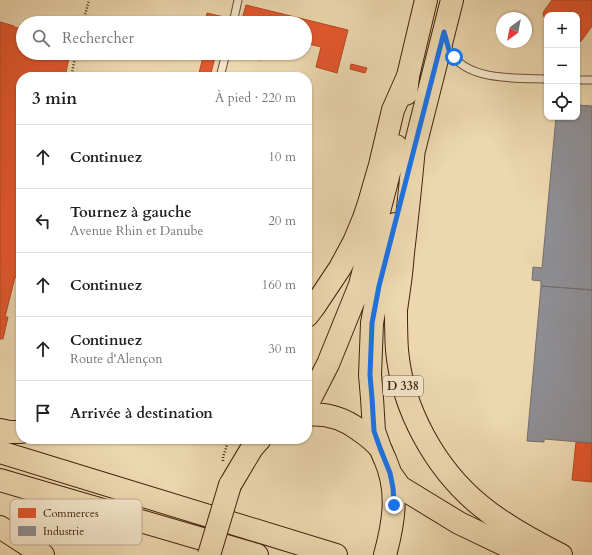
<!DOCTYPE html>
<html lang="fr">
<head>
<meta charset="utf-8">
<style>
  body { margin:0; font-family:Cardo,serif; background:#f2f2f2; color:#202124 }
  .controls { position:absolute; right:12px; top:12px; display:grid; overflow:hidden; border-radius:8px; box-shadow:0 1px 3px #0004 }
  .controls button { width:36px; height:36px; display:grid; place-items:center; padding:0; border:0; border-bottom:1px solid #e0e0e0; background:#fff; color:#202124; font:20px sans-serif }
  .compass { position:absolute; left:496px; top:12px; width:36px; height:36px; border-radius:50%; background:#fff; box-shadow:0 1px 3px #0004; rotate:212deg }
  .stop { position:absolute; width:12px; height:12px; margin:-9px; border:3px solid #1a73e8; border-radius:50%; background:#fff }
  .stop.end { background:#1a73e8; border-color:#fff; box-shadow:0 1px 4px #0008 }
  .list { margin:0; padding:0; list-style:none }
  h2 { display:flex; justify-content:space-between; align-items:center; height:52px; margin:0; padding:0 16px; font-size:17px }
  h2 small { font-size:13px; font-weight:400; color:#757577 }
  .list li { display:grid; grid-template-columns:26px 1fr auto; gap:12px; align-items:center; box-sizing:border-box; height:64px; padding:0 16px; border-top:1px solid #e0e0e0 }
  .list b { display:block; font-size:15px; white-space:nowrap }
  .list p { margin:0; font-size:13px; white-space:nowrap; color:#757577 }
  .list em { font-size:13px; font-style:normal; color:#757577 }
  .icon { flex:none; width:22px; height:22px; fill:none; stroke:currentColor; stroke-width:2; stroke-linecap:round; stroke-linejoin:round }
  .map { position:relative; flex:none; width:592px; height:555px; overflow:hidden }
  .search { position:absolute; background:#fff; box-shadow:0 1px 3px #0004; left:16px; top:16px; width:296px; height:44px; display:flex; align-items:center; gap:10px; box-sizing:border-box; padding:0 14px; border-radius:22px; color:#757577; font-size:15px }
  .panel { position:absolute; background:#fff; box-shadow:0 1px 3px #0004; left:16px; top:72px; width:296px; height:372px; border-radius:16px }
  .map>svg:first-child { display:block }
  .shops { fill:#e4572e; stroke:#b34825 }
  .industry { fill:#8d8d92; stroke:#766e6b }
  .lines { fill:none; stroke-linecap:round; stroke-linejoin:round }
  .lane-casing { stroke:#6c5137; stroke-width:9 }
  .primary-casing { stroke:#42240f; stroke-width:24 }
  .highway-casing { stroke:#42240f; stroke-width:24 }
  .path { stroke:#42240f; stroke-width:2.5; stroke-dasharray:1 2; stroke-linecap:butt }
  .lane { stroke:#f3e5ca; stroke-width:7 }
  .primary { stroke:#ecd7ae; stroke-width:22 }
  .highway { stroke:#ecd7ae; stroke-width:22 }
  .primary-bridge-casing { stroke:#42240f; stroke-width:24; stroke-linecap:butt }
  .primary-bridge { stroke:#ecd7ae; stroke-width:22 }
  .route { stroke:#1a73e8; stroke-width:5 }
  .labels { text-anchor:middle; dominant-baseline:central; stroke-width:4; stroke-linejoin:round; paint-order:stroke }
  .shield { fill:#f3e5ca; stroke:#775e47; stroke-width:1 }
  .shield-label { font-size:12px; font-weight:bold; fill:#42240f }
  .key { fill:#f3e5ca; stroke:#beab92; stroke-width:1 }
  .key-label { font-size:11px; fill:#42240f }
</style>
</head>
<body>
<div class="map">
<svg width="592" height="555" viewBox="0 0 592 555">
  <rect width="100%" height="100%" fill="#ecd7ae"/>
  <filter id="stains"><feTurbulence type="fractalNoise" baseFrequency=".005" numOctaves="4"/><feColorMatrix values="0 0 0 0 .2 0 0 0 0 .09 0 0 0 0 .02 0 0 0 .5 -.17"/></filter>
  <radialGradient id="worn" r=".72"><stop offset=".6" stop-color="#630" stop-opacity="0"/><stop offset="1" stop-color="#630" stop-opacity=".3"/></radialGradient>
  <path class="shops" d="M552,0H592V26L582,40L580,42L577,41V15H547V19L544,17L543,14L544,11Z
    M246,5L348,30L337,73L316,67L321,47L305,43V23H241Z
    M207,13L224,17L223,23H205Z
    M0,22L14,26V27L23,29V53H70L65,77H21V253L20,256L21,257V272L20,278L15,277L5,317H8L3,339H0Z
    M204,53H216L210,77H198Z
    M234,53H263L261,60Z
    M351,64L367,68L365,73L350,69Z
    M576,442L592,443V482L572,480Z"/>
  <path class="industry" d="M577,105L592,106V290L541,286V281L532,280L533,267L542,268L556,117H577Z
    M541,286L592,290V443L544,439V442L527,441Z"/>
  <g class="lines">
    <defs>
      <path id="lane" d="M233,23L238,0
        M447,44C458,82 516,78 547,79
        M220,77L226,53
        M577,80H592"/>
      <path id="primary" d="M406,94L408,76L426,0
        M414,147C411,183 407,218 403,253C402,265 401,277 399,289C398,296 397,303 396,310C396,323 396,337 397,350C402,408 435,469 481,506C505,526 533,541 561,555
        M411,162L452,0
        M307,405L328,364L360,285L396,146
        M307,415C327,413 343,418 359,430C365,434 375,442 380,448C382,451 383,456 385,459C399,491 394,522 385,555
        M380,448L374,431L372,398L370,375L372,323L379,286L395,224
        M230,485L252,448L260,439"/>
      <path id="highway" d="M307,316L314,307L340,268L354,242L364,218L369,203L380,165L393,110L408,76
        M0,430L10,432H21
        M0,452L336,555
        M390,473L400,487L459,523L526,555
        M0,480L257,555
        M0,527L43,555"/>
    </defs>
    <use href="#lane" class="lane-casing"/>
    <use href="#primary" class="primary-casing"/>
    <use href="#highway" class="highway-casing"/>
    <path class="path" d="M83,23L89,0
      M71,77L76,53
      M21,275L19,282L21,283
      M223,461V457L229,439"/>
    <use href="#lane" class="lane"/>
    <use href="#primary" class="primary"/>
    <use href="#highway" class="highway"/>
    <defs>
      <path id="primary-bridge" d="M209,555L230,485"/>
    </defs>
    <use href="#primary-bridge" class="primary-bridge-casing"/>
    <use href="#primary-bridge" class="primary-bridge"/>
  </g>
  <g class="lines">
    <path class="route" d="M394,505L393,488L390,473L380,448L374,431L372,398L370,375L372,323L379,286L444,32L449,50L454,57"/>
  </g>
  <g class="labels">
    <rect class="shield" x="383" y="376" width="40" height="20" rx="3"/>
    <g class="shield-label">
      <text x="403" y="386">D 338</text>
    </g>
  </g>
  <rect x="10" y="499" width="132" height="46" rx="6" class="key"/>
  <rect x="18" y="508" width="18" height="10" fill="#e4572e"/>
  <rect x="18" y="526" width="18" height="10" fill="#8d8d92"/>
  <g class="key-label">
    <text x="43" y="517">Commerces</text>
    <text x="43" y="535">Industrie</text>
  </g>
  <rect width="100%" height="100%" filter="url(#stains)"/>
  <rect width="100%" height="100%" fill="url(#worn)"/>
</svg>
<div class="controls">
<button>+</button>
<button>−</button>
<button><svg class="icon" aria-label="locate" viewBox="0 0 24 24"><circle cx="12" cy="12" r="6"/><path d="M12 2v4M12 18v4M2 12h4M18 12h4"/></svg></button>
</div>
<svg class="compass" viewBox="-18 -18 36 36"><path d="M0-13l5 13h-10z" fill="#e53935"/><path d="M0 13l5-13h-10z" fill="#757577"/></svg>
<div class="stop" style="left:454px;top:57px"></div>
<div class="stop end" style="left:394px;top:505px"></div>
<div class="search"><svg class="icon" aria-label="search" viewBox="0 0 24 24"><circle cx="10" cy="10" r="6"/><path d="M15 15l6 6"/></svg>Rechercher</div>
<section class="panel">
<h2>3 min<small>À pied · 220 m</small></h2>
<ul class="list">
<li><svg class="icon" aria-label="ahead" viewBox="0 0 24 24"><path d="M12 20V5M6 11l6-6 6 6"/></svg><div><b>Continuez</b></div><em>10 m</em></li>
<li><svg class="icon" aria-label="left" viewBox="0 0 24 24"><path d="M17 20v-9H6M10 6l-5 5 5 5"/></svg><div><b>Tournez à gauche</b><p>Avenue Rhin et Danube</p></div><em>20 m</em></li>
<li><svg class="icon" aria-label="ahead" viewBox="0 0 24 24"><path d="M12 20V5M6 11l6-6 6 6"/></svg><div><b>Continuez</b></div><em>160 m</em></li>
<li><svg class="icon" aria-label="ahead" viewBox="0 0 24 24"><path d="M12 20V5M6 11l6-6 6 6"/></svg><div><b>Continuez</b><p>Route d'Alençon</p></div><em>30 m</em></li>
<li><svg class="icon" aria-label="arrive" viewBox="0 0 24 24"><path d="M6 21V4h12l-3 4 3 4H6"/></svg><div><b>Arrivée à destination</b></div></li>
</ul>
</section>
</div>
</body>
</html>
